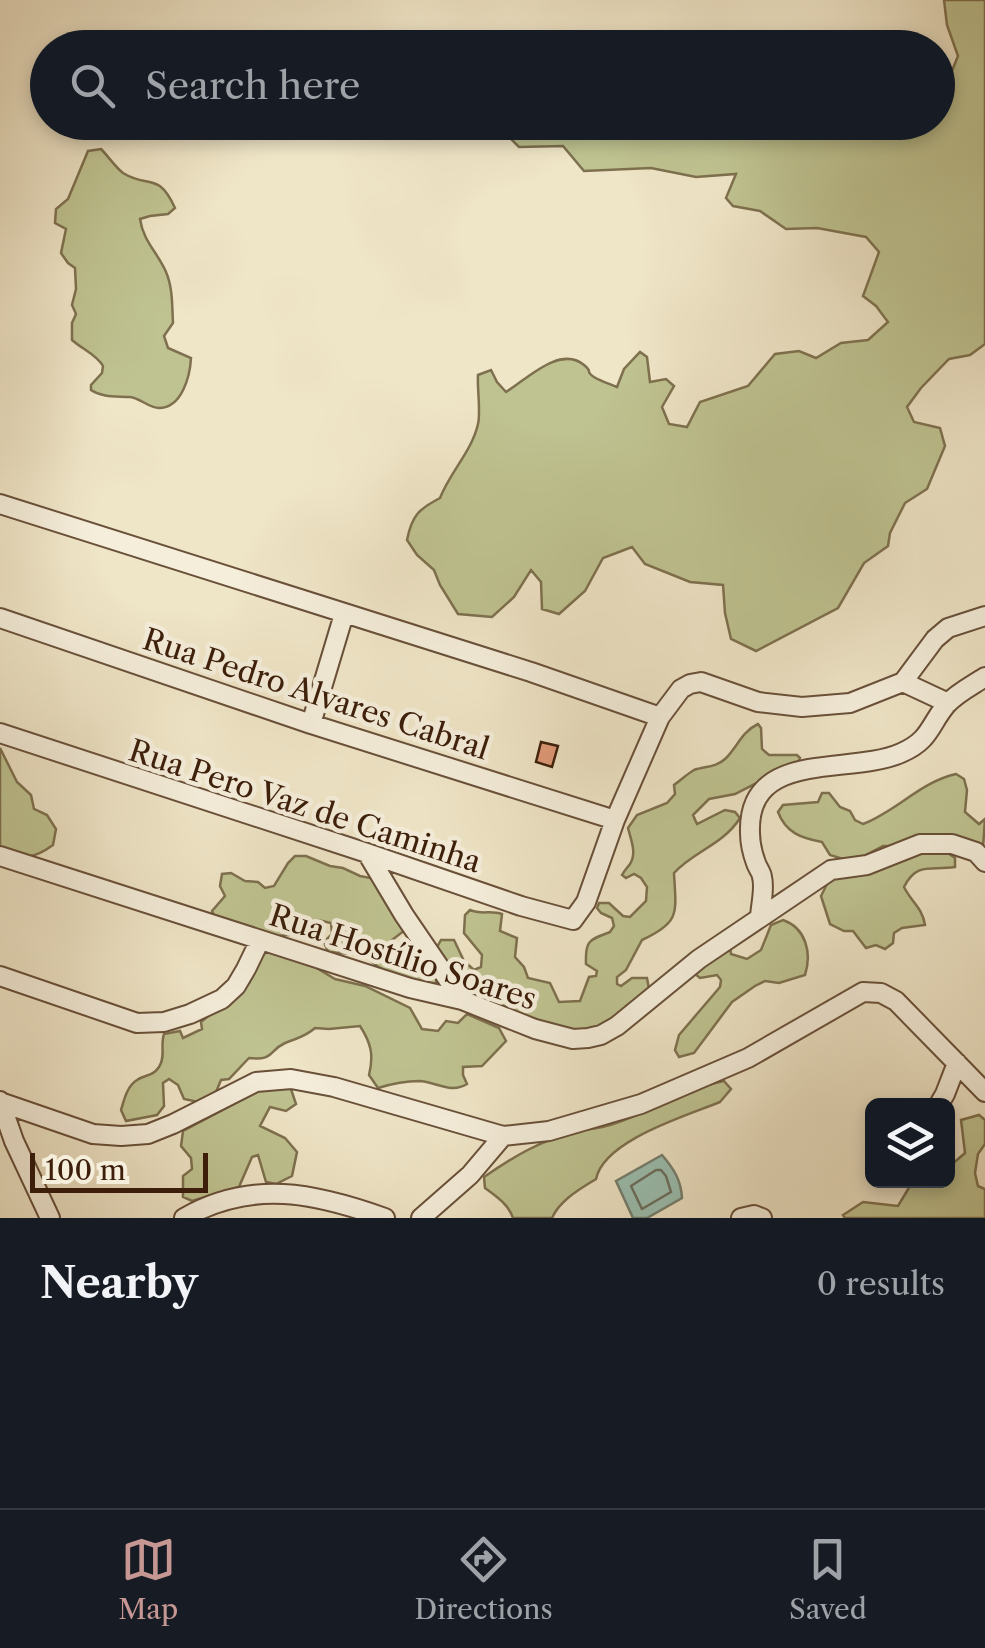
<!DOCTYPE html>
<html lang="en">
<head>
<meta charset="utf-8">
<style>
  body { margin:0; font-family:"Libre Caslon Text",serif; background:#20242c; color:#f1f3f6 }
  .controls { position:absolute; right:30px; bottom:30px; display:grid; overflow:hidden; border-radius:15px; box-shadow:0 5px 15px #0003 }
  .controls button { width:90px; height:90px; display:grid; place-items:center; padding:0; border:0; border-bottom:2px solid #363941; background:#171b24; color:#f1f3f6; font:50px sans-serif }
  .scale { position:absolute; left:30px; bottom:25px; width:178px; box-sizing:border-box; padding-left:10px; border:5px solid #3c1e0a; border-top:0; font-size:28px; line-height:35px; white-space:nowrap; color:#3c1e0a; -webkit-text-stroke:8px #f5eedb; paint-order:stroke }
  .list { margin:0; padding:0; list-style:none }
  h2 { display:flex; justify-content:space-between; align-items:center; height:130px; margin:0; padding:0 40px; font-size:42px }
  h2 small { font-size:32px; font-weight:400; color:#9ea1a6 }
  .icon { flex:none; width:55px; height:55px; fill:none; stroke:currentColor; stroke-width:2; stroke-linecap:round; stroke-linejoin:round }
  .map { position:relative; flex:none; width:985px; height:1218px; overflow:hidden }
  .search { position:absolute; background:#171b24; box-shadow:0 5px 15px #0003; left:30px; right:30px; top:30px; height:110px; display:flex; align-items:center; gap:25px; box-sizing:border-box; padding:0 35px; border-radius:55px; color:#9ea1a6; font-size:38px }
  .sheet { height:290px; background:#171b24 }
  nav { display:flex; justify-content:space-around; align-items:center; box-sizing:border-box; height:140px; border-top:2px solid #363941; background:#171b24; font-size:28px; color:#9ea1a6 }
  nav a { display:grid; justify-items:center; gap:5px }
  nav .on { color:#c59692 }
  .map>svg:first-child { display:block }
  .green { fill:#bfc391; stroke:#7e704e; stroke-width:2.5 }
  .water { fill:#9abfb1; stroke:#747f6e; stroke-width:2.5 }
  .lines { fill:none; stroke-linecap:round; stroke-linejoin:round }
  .shore { stroke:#6b6e5e; stroke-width:2.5 }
  .building { fill:#e29a78; stroke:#3c1e0a; stroke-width:2.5 }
  .minor-casing { stroke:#695039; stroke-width:22 }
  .minor { stroke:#f5eedb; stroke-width:18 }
  .labels { text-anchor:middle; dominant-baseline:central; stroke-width:9; stroke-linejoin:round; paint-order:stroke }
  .street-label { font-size:30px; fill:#3c1e0a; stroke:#f5eedb }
</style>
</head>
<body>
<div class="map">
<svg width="985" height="1218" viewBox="0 0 985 1218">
  <rect width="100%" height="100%" fill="#efe5c7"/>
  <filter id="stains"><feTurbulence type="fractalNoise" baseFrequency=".002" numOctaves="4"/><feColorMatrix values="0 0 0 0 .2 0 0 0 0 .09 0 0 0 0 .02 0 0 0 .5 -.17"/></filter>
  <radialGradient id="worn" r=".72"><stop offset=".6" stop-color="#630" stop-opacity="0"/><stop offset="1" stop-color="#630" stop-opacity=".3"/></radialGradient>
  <path class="green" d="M944,0H985V344L970,355L949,359L921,388L907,407L914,422L940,428L945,446L927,489L905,503L890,533L888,546L864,563L838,608L756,651L731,639L725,613L723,585L690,582L645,564L632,547L603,558L585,591L559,614L542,609L541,582L531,570L514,597L492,617L458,614L440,585L434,570L417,555L407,540C412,515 419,509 440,498C450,472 472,451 478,424C481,411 477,389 478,375L491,370L497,382L506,392C527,379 560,345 584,365C594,373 584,370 594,377C600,381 610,384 617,387L624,369L640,352L647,357L650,382L666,379L674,386L662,407L669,424L687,427L700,402L748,386L775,354L799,351L816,358L841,343L868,340L888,322L876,306L863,296L879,252L866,237L817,228L786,229L760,211L733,206L726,198L736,174L696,177L651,168L584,171L563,146L519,147L499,127L503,122H938V85L947,83L958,56L947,25Z
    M101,149C108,156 116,168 123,173C149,189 158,171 175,208L168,214L150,216L140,219C143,241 158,253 166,272C173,288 172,307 173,323L164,336L168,348L191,358C190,376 182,408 159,408C149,408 140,398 130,397C116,396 103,398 91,390V385L102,373L103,366C97,355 82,349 72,340V323L76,314L72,305L76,289L75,268L68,263L61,253L66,229L55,223L56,209L68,199L88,151Z
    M758,724L761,728L762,749L769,755H797L800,758L798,762L735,794L709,799L693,815L697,824L725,810L735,812L740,818C723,845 694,851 674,873C676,913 681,922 642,940L626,970L617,977V984L621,986L632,978H647L649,989L623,1013L599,1028L575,1034L530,1021L467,994L436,949L441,940H454L464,961L474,970L481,967L482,955L464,933L465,915L470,910C481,915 491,910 502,914L500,931L517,938L515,957L524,967L528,978L550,983L559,1002L580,1001L589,977L596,976L597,971L586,964C585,939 590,940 610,932L614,926L612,918L601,913L597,908L599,903H609L623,916L630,917L646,901L647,887L641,878L634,874L626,878L622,875C624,871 627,868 630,864C637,853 631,840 628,828L637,815L667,803L675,794L674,785C680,781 687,774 694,770C704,766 715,768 725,759C737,748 741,732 758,724Z
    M0,748L17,782L31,795L34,809L47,815L56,829L53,845C31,861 24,858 0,850Z
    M956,774L964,779L967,790L965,812L979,824L985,819L983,848L883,846L864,856L843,859L830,855L822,842C801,838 786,833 778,812L783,805L818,802L822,793H829L840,807L850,811L855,820L863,824C897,811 920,782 956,774Z
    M942,849L955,858V867C931,871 917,861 904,887C912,903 922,907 925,925L902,928L894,933L893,943L885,949L876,945L866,948L853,931H844L830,924L821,896L827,884L839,876L920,850Z
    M295,856H306L330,866L343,868L360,876L376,879L405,930L392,940L403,960L414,965L428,958L437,980L435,984C409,982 382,975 365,955L328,952L324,942L332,934L331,923L318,920L289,935L278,936L237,923L215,919L212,911L225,896L220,886L222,874L231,873L245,881L258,882L265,888L274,886L288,863Z
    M783,920C806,928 812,953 805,975L779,983L765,981L755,986L732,1002L694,1053L679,1057L675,1050L679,1035L720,987L721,980L717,975L700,978L695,974L696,966L730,947L731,954L747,959L761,950L771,925Z
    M270,951L305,961L335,979L365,986L410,1008L422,1029L438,1031L446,1021L458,1023L467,1014L499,1028L506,1041L482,1066L463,1067V1075L467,1084C451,1094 437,1082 419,1081C405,1081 391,1084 378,1088L369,1075C374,1055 371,1043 360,1026L329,1029L315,1028C305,1037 297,1038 285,1043C268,1051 274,1061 249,1058L229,1079L221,1080L216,1092L198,1102L184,1099L178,1085L169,1079L163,1083L164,1106L157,1115L126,1121L121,1110C124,1100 127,1086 137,1080C146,1074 152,1077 159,1067C166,1056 160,1046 164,1034L180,1031L183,1038L202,1029L201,1022L249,983L263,954Z
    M724,1081L731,1089L720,1102C686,1116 604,1140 596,1179C580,1189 560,1200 552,1218H513C509,1205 496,1196 485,1188L484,1177C513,1157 541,1140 575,1132C585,1129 596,1129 606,1126C647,1115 682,1089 724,1081Z
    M264,1088L291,1089L296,1104L286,1111L270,1107L260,1126L285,1138L297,1152L292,1176L276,1184L266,1182L258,1155L252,1157L239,1187L192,1201L183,1197V1176L192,1169L191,1158L181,1146L183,1131Z
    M979,1115L985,1120V1144L978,1154L975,1173L978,1186L985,1189V1218H845L843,1215L863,1202L898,1206L913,1181L948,1180V1165L950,1166L965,1153L961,1120Z"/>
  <path class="water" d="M662,1155C674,1169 681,1180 682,1198L647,1218H633L616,1181Z"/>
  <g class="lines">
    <path class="shore" d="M656,1170H661L666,1176L671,1192L642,1209L631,1186Z"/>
  </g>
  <path class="building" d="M541,742L558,746L552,767L536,762Z"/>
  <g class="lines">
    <defs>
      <path id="minor" d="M0,504L531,672L660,717
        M0,618L311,724L615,820
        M903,682L948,703
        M311,724L344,614
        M0,733L367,853L521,906L573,920L586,902L615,820L660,717L681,689L690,684L701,682L758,702L802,707L850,703L903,682L935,639L948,628L985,616
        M367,853L404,915L462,1000
        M0,856L410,988L462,1000L535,1029L573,1039L588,1038L601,1035L617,1026L699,959L831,870L867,865L920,844H952L976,852L985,862
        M760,916C761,904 765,888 762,877C762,873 757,867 756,863C753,855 750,842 750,833C747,748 849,776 901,753C931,740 929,725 947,704C957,693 973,685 985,677
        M0,976L137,1023L164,1022L190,1014L222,999L236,986L246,969L260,940
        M0,1101L14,1141L50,1218
        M0,1102L93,1134L121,1136L148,1134L173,1124L256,1082L291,1079L334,1087L503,1136L549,1131L641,1104L748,1058L863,992L881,993L896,1001L985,1092
        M938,1106L945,1094L957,1063
        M184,1218C252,1179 315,1193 385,1218
        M421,1218L470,1175L503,1136
        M741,1218L754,1215L762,1218"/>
    </defs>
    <use href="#minor" class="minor-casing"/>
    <use href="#minor" class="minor"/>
  </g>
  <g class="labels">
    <g class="street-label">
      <text transform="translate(316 694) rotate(18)">Rua Pedro Alvares Cabral</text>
      <text transform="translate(305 806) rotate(18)">Rua Pero Vaz de Caminha</text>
      <text transform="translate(403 957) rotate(18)">Rua Hostílio Soares</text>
    </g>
  </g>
  <rect width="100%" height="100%" filter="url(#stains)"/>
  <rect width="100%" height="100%" fill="url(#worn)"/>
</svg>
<div class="controls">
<button><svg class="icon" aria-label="layers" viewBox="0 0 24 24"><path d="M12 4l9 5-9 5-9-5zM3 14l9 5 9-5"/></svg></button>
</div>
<div class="scale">100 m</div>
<div class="search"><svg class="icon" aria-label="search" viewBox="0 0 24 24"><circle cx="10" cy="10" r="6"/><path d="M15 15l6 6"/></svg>Search here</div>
</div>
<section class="sheet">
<h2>Nearby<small>0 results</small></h2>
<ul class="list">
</ul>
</section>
<nav>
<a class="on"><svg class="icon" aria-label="map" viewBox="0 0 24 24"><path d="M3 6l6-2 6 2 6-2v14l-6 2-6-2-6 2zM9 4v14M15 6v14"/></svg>Map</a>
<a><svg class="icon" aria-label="directions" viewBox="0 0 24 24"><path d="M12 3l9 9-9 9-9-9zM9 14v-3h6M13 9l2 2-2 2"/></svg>Directions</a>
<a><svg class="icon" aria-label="saved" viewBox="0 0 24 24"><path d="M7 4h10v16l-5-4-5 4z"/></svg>Saved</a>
</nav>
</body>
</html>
